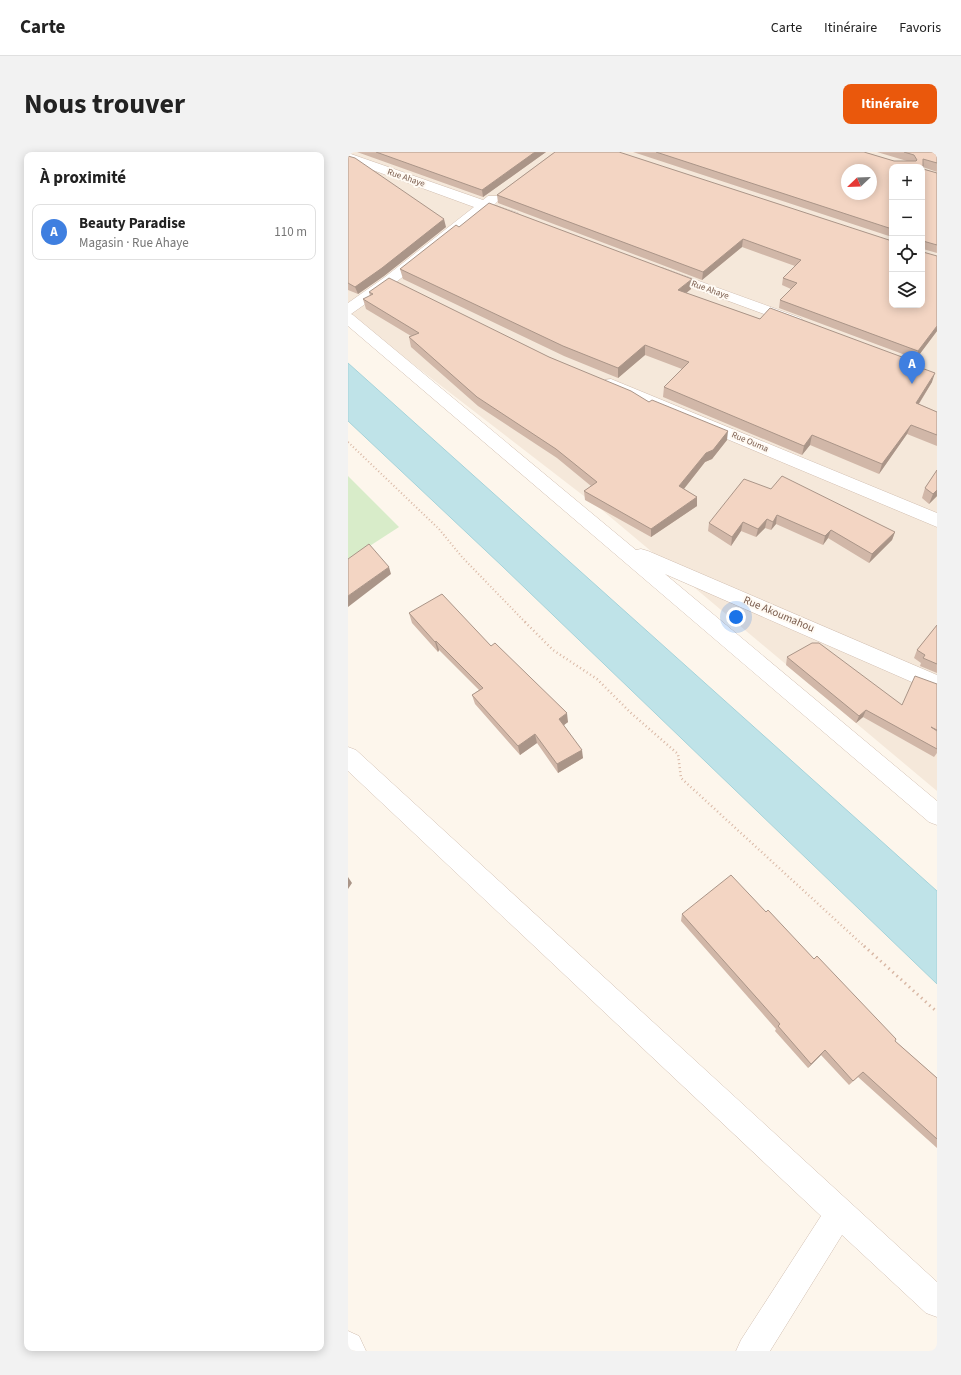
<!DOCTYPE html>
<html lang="fr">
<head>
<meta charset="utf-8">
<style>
  body { margin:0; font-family:"Source Sans 3",sans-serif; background:#f2f2f2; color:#222 }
  .controls { position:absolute; right:12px; top:12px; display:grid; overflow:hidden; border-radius:8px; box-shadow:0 2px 10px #0003 }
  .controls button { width:36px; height:36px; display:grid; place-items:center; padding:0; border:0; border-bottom:1px solid #e0e0e0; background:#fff; color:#222; font:20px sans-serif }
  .compass { position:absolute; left:493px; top:12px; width:36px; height:36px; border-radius:50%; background:#fff; box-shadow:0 2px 10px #0003; rotate:247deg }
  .you { position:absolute; left:388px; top:465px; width:14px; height:14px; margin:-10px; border:3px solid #fff; border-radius:50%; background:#1a73e8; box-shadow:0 0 0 6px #1a73e833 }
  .badge { display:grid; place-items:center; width:26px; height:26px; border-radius:50%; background:#ea580c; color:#fff; font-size:13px; font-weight:700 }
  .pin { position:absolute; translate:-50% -33px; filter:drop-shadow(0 1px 2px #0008) }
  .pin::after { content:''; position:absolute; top:21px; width:14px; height:12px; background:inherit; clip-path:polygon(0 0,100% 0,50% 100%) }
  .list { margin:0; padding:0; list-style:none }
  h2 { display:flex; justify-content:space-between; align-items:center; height:52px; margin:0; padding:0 16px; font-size:17px }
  h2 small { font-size:13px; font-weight:400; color:#767676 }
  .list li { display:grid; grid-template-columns:26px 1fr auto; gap:12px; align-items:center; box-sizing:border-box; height:56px; margin:0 8px 8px; padding:0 8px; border:1px solid #e0e0e0; border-radius:8px }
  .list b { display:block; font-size:15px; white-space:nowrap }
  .list p { margin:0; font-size:13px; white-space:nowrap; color:#767676 }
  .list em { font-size:13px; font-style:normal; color:#767676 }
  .icon { flex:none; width:22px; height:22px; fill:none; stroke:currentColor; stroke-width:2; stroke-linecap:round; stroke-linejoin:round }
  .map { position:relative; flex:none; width:589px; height:1199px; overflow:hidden; border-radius:8px }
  header { display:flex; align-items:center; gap:24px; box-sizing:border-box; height:56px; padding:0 20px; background:#fff; border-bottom:1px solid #e0e0e0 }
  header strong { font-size:19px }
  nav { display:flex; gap:22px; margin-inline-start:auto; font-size:14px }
  .intro { display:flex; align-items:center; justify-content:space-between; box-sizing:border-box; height:96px; padding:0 24px }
  h1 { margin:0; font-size:28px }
  .button { padding:10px 18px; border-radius:8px; background:#ea580c; color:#fff; font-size:14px; font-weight:700 }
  main { display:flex; gap:24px; padding:0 24px }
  aside { flex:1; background:#fff; border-radius:8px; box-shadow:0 2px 10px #0003 }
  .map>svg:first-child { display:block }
  .residential { fill:#f5e8da; fill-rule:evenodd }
  .green { fill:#d8ecc9 }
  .water { fill:#bfe3e8; stroke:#a5d3da }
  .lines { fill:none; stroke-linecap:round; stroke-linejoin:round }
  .minor-casing { stroke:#d1beb0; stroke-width:1 }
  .path-far2 { stroke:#d9b8a5; stroke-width:2; stroke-dasharray:1 2.5; stroke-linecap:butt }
  .path-far1 { stroke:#d9b8a5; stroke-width:2.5; stroke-dasharray:1 3; stroke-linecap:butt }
  .path { stroke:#d9b8a5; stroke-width:3; stroke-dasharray:1.5 4; stroke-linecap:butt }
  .minor { fill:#fff; fill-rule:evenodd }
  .wall { fill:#d1b7a8 }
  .shaded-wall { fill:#aa9588 }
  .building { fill:#f3d5c3; stroke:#aa9588; fill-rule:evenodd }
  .labels { text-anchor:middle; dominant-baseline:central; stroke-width:4; stroke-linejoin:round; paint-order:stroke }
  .far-street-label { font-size:9px; fill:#7a5c4d; stroke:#fffaf3 }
  .street-label { font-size:11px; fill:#7a5c4d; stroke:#fffaf3 }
</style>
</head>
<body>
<header>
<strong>Carte</strong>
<nav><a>Carte</a><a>Itinéraire</a><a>Favoris</a></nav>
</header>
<div class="intro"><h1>Nous trouver</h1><a class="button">Itinéraire</a></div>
<main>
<aside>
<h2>À proximité<small></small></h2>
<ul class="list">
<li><span class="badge" style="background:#3f7fe0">A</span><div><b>Beauty Paradise</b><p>Magasin · Rue Ahaye</p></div><em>110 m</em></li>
</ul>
</aside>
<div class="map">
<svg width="589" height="1199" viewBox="0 0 589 1199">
  <rect width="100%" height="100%" fill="#fdf6ec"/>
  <path class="residential" d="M0,0H589V639L254,358L0,162ZM544,15H574V153H544ZM499,18H523V42H499Z"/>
  <path class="green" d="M0,324L51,375L0,408Z"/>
  <path class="water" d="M0,211L589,739V832L154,414L0,269Z"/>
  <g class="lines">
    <defs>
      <path id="minor" d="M0,1L135,48L140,44H150L152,47L146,53L170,61L172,64L170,67L165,68L138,59L47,131L3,162L5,163L288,398L293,397L300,399L589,523V541L317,422L589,649V673L581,670L0,174V151L37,125L126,55L0,9Z
        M315,116L453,166L456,169L453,172L448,174L443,172L310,123L308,120L310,117Z
        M263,227L589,361V375L257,236L255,232L257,228Z
        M0,595L8,598L589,1130V1165L578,1161L494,1083L422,1199H388L393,1188L473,1064L0,619Z
        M0,1179L11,1184L18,1199H0Z"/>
    </defs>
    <use href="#minor" class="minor-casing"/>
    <path class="path-far2" d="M0,290L91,377L114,405L178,471"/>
    <path class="path-far1" d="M177,470L205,498L249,527L283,561L330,602L333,626L517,795"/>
    <path class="path" d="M516,794L589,860"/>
    <use href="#minor" class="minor"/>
  </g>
  <path class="wall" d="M9,0H198L135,45Z
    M207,0L574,153L544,15V85L285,0H516L546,9H559L529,0H589V20L575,15V17L589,21V101L575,97V100L589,179L568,207L431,156L432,148L443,137L434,133L435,126L447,114L394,95L354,128L150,51L149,43Z
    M0,4L98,75L36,124L10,142L0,138Z
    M111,75L343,137L338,141L412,167L562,208L561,211L584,230L571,252L589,260V294L559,282L531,322L462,293L454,303L315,245L316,235L334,217L297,203L270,226L216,204L55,127L52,117Z
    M21,140L201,205L301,250L379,288L364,307L357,310L336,337L349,345V354L303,385L237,348L236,339L243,334L209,306L130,254L63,195L61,185L63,184L18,157L15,147L22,144Z
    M589,318V344L581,352L574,346L577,336Z
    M423,337L547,380L544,388L521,411L480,386L475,393L428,372L423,378L417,376L408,385L393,379L383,394L360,379L361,371Z
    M61,461L143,494L220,570L216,573L235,606L210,621L189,591L172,603L127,552L124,543L131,538L91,498L90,500L64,471Z
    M589,473V521L572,514L573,511L566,506L569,498Z
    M439,505L554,553L589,532V601L586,605L515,565L508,571L438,513Z
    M418,760L547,889L589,926V996L510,925L501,933L473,903L460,916L427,879L428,877L333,769L334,762Z"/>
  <path class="shaded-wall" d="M187,0H198L135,45L134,38Z
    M96,67L98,75L36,124L10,142L7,135Z
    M395,87L394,95L354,128L355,120Z
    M344,127L343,137L330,148V138Z
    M589,174V179L568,207L570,199Z
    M297,193V203L270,226V216Z
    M587,221L584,230L565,261L568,251Z
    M563,273L559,282L531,322L534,312Z
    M380,279L379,288L364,307L357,310L331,343V334L358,301Z
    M464,283L462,293L454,303L456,294Z
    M589,338V344L581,352L585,342Z
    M349,345V354L303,385V377Z
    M429,363L428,372L423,378L425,370Z
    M419,367L417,376L408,385L410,377Z
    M395,370L393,379L383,394L384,385Z
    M483,378L480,386L475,393L477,384Z
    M547,380L544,388L521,411L524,402Z
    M41,415L43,422L0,455V444Z
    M88,489L91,498L90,500L87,490Z
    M518,558L515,565L508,571L511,564Z
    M219,561L220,570L212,576L211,567Z
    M187,582L189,591L172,603L170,594Z
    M234,598L235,606L210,621L209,612Z
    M0,725L4,731L0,737Z
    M477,898L473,903L460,916L463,912Z"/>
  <path class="building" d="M28,0H187L134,38Z
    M207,0H271L544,89V153H574V15H544V77L308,0H516L546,9H568L569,8L566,3L556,0H589V11L575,7V17L589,21V93L575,89V100L589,104V174L570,199L432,148L449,131L435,126L453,108L395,87L355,120L149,43ZM499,18H523V42H499Z
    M0,4L7,6L96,67L34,116L7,135L0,131Z
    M141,51L344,127L330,138L412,167L422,156L562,208L560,211L587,221L568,251L589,260V283L563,273L534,312L464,283L456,294L316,235L341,210L297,193L270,216L215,194L52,117L108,73L111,75Z
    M41,126L201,205L283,239L301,250L304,248L380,279L365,298L358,301L331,334L349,345L303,377L236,339L249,330L208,297L129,245L61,185L71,181L15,147L25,142L21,140Z
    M589,318V338L585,342L577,336Z
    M434,324L547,380L524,402L483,378L477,384L429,363L425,370L419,367L410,377L395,370L384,385L361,371L396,327L423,337Z
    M21,392L41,415L0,444V407Z
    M94,442L143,494L147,491L219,561L211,567L234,598L209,612L187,582L170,594L124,543L135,536L88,489L87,490L61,461Z
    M589,473V512L575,506L577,503L569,498Z
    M464,491H471L554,553L567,524L589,532V578L583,575L589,579V597L518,558L511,564L439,505Z
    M383,723L418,760L420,758L466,807L469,804L548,887L547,889L589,926V987L515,920L505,929L477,898L463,912L430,874L432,872L334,762Z"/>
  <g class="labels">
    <g class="far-street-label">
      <text transform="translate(58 26) rotate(19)">Rue Ahaye</text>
      <text transform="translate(362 138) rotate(20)">Rue Ahaye</text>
      <text transform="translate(402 290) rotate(23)">Rue Ouma</text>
    </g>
    <g class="street-label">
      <text transform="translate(431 462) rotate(23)">Rue Akoumahou</text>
    </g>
  </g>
</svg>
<div class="controls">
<button>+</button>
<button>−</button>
<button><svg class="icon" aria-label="locate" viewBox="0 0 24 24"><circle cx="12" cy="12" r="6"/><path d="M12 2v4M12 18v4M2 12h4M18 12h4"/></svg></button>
<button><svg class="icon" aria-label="layers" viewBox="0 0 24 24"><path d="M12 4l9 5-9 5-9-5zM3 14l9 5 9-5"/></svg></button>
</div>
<svg class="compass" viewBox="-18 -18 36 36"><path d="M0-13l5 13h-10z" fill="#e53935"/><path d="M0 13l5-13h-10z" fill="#767676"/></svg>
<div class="you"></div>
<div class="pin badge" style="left:564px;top:232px;background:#3f7fe0">A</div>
</div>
</main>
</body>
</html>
